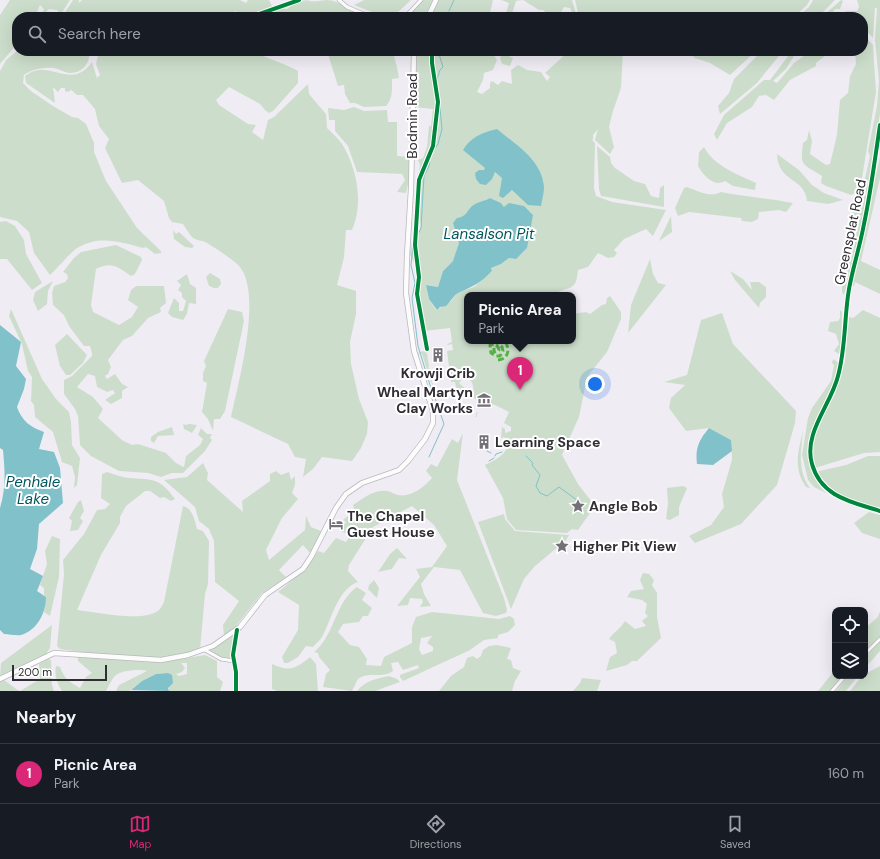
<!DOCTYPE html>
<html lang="en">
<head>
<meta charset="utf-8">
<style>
  body { margin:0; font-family:"DM Sans",sans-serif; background:#20242c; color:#f1f3f6 }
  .controls { position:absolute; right:12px; bottom:12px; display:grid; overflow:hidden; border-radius:8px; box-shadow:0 4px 16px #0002 }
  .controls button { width:36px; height:36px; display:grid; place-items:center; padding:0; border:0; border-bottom:1px solid #363941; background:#171b24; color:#f1f3f6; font:20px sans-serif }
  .scale { position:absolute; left:12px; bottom:10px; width:95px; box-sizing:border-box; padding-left:4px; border:2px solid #302d33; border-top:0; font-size:11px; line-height:14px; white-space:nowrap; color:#302d33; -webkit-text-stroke:3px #fff; paint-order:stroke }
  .you { position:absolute; left:595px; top:384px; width:14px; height:14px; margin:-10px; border:3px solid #fff; border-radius:50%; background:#1a73e8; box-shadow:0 0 0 6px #1a73e833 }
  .badge { display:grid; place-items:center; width:26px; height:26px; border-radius:50%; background:#db2777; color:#fff; font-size:13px; font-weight:700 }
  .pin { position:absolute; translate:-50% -33px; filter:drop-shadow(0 1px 2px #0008) }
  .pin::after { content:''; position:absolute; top:21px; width:14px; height:12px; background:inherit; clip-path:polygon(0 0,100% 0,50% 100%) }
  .popup { position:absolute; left:464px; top:292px; width:112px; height:52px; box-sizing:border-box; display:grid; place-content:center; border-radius:8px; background:#171b24; filter:drop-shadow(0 1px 3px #0005); font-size:13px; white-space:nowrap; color:#9ea1a6 }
  .popup b { font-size:15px; color:#f1f3f6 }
  .popup::after { content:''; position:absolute; left:50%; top:100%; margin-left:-8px; border:8px solid transparent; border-top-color:#171b24 }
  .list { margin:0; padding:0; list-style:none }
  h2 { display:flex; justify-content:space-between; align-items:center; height:52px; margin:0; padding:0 16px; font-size:17px }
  h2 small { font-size:13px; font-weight:400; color:#9ea1a6 }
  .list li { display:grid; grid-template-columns:26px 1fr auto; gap:12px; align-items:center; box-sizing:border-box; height:60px; padding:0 16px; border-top:1px solid #363941 }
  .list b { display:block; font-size:15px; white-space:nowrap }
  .list p { margin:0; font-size:13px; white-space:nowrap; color:#9ea1a6 }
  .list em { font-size:13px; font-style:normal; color:#9ea1a6 }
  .icon { flex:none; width:22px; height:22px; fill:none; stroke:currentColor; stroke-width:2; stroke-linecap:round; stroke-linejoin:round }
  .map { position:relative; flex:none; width:880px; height:691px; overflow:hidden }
  .search { position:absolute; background:#171b24; box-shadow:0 4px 16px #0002; left:12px; right:12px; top:12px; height:44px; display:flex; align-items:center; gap:10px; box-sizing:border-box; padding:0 14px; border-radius:16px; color:#9ea1a6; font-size:15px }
  .sheet { height:112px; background:#171b24 }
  nav { display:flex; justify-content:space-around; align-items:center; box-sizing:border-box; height:56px; border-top:1px solid #363941; background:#171b24; font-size:11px; color:#9ea1a6 }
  nav a { display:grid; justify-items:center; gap:2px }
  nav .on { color:#db2777 }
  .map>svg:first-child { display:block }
  .green { fill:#ccdecb; fill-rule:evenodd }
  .water { fill:#81c1ca }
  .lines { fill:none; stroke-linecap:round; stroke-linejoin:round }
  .stream { stroke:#81c1ca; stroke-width:1 }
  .minor-casing { stroke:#bab7bc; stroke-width:4.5 }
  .secondary-casing { stroke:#bab7bc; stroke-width:6 }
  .minor { stroke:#fdfcfd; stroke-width:3 }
  .secondary { stroke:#fdfcfd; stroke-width:4.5 }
  .rail { stroke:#d6d4d6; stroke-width:1; stroke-dasharray:5 5; stroke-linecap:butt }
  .quiet { stroke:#56b246; stroke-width:3; stroke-dasharray:6 3; stroke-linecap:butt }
  .cycleway-casing { stroke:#fff; stroke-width:6 }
  .cycleway { stroke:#00873e; stroke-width:4 }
  .labels { text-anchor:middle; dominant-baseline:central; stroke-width:4; stroke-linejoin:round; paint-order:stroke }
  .street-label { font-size:14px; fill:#302d33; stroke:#fff }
  .poi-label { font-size:14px; font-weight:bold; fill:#302d33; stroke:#fff; text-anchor:start }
  .water-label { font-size:15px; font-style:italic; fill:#00575d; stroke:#fff }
</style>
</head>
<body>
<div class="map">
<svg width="880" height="691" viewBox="0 0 880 691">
  <rect width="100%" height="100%" fill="#f0ecf4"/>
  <path class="green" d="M10,0H70L61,14L57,10L49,9L41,17L44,9L40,5L37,12L38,15H34L35,17H17V44L0,64V15Z
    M73,0H79V3L82,0H240L246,3L248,0H269L272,6L247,17H240L236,11L231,13L230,17H62Z
    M306,0C318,3 319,0 328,0C341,1 352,12 363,17H256L279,8L287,9L293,4Z
    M364,0H411L397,13L389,17L375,13L354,5Z
    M423,0H433L424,17H407Z
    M437,0H493L489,17H434L435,13H431Z
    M501,0H572L577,17H574L570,8L564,7L559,16L549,15L543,10H539L523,0L516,1L511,17H505L509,3Z
    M575,0H810L807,5L794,17H579Z
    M813,0H835L818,17H798L809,7Z
    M841,0L843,1L840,9H835L829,17H822Z
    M857,0H880V114L860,233L844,295L842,292V269L854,222L852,207L854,199L861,193L864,183L870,156L868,151L877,106L879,81L875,40L877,8H875L873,38L863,27V17H840L846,11H857L859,7Z
    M863,34L873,45L876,92L861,184L857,192L851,195L826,186L821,183L822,176C802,163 800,167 803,143L807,140L809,130L812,141L810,154L826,165L830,164L837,135L840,100L848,93L850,76L856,64L855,51H863Z
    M17,51H89C91,63 82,74 69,73C64,72 59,69 54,68C45,67 32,69 24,75L23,83L31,91L53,106L72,117L78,118L86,124L94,143V152L106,181L137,228L161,251V253L155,254L146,247L143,248C121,242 100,235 79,247C72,250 57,269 50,275L34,253L29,232L17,221L0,217V71L6,60Z
    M96,51H260L261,55C274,61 286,64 298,71V83L273,111L269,113L265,110L260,104L229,87L216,100L219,105L248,124L256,125L252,132L263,140L268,120L274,117L308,84L309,94L326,114L327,128C332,133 338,138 342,144C357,168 364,203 352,230H346L344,257L337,285L356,291V314L350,342L351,364L359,399L368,422L367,434L361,448L352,461L322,457L313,469L303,477L306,459L295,457L288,444L231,417C238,385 264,290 238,265C232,259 210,244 203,241C198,240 195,240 192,237C188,233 186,228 183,224L172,222L169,218L164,201L138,180L122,183L105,148L109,139L99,126L95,109L83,95H77L71,90L68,92L65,91V88H61L58,92L53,87L55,103L26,83L25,76C49,57 71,92 92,62L97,78L100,75L96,64L98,56Z
    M327,51H393C395,61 398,69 399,78L392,79C392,88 393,99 386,106L364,107L355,103H350L345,94L344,85L338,86Z
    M417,51H491L497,60L493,70L484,73L483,80L477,92L482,94L490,88V83L492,81L498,85L502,81L512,84L511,70L518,65L527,70L541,72L547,81L550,77L545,73L569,51H623L621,88L613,111L609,127L614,147L610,154L595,140L598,129L593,135V140L591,139L595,143L594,188L596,196L612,202L666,210L653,236L646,229L624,239L614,250L617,253L614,257L608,258L598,253L588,267L578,270C576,295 567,284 554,295H467V341H573V314L586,312L590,314L602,305L606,304L607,298L610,296L621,312V319L607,352L587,377L579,417L562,455L578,484L595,506L578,530L572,529L567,533L516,530L507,519L503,498L485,465C498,458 513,452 504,437L501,438L502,427L505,429V433L511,431V427L504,423L509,412L495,405L472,398C472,394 474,390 473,386C471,375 458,374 450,375L447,351L453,350L452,344L448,345L445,342L447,344L452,342L450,328L424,331L417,294L419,277L417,269L410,254L412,242L421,228L420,219L415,210L417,178L418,177L420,165L418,160L423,158L427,147L429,126H431L433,109L415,107ZM490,198L501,203L504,207L525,250L515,259L509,258L501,264L491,268L492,271L474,287L457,293L450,302L436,310L429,299L426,285L438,287L443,271L453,261L456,256L459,243L458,237L454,232C466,211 469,208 490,198Z
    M503,51H507L510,57L513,58L510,66L502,64L500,58Z
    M687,51H756L730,75L710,63L695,58Z
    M762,51H783L757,83L720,114L718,106L729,93L734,79Z
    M792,51H797L786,69L773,81L777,83L794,63L811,51H831L816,63V66L790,80L774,100L766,95L759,96L752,107L727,123L717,140L714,134L724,115L764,80H770Z
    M354,107L364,111L387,110L388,122H397V156L410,157V176L406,193L397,192L405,180L402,174L357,172L348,146L335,131V120H329L328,108L344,110Z
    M597,146L610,157L611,163L615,168L634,181L645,184L651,196L659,198L660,188L664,185V207L601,196L599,189Z
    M704,147C714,166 737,174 756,183L755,190L733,186L725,181C714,188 703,175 698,166L699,152Z
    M777,154L799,170L812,185L824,193L843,200L828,204L807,201C805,177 778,183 777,154Z
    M880,157V178L861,261L880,270V294L855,282L854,286H851Z
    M687,187C698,191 710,198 721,192C745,197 769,198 793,203L786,212L779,210L759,212L758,219L752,222L742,221L741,218L689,212L678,216L675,208L684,188Z
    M671,216L672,232L659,241Z
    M6,221L15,226L24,240L26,254L42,283L32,290L7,259H0V222Z
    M173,230L176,234L179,232L194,246L192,248L185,247L174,239Z
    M116,245L141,257L142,260L135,274L131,276C118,267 111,261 96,269L91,305L93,312L119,325L132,317L138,307L128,300L131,290L136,286H164L166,303L160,308L161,312L148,318L132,336L123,340L108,360L111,367L108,374L105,376L107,379L115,374L122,384L128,387L122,391V398L111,404L105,400L115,393L113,390L107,392L97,387L95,376L88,374L77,387L93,397L103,409L98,418L122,440L132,445L138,444L166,453L176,463L184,467L186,456L200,445L203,439L198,435L201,428L207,434H212L210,438L212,440L205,451L183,473H172L161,477L148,473L119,471L91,456L80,445L78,416L75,409L64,394V380L72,376L92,356V353L90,346H84L69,326L64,315L53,305L52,293L54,286L65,282L68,278L67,274L63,272L74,258L81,252Z
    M650,259L653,274L658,283L666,285L628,333L631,305Z
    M730,271L743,279L752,290L750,282H759L766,287V297L760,303L759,308L735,280Z
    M210,273L220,279L221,284L218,288H214L209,286L206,277Z
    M187,274L190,284L196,288V304L189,303L187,314L183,320L172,317L168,313L174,298L179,303V311H183L186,301L182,297V293L178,290L181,285L177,281Z
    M53,281L48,291L47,304L38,311L33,300L35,292Z
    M11,309L42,379L56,399L69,412L71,422L72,445L80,458L77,485L74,488L75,477L72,466L62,462L53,432L35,417L34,405L31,401L32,377L28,371L22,344L9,316Z
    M228,309L242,312L244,321L225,411L220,419H214L213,431L208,419L202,412L207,383L203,381V373L206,366L204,361Z
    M840,310L842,312L841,352L839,354L834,351L839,344L836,334L828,331L830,322L838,321L840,318Z
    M863,310L880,318V452L864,453L815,468L812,445L821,418L835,394L845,361L849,317L853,318Z
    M722,313L733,344L796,411L795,423L777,485L741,524L695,543L689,536L711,525L724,507L722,494L732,460L731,440L709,428L686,431L669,408L671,398L685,385L664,382L687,375L701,320Z
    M67,334L87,355L83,363L70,375H66L60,366L55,345Z
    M423,351L427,353L429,367L428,368H429L432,382L436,390L431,382L422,354L419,353L418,359V353Z
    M833,359L839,363C837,370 836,377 834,384C830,396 821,407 816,420C805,447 804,470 826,493L814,487L808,480L802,455L808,418L812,408L831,381L834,365L832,363Z
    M451,376L463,378L459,383L466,389H471L469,398L457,392L455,382H451Z
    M183,424L186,425L189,424L197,425L192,433L184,429Z
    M172,427L174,435L158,436L154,443L151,441V437L158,432Z
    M803,431C801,450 797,471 810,488L806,487C793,468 798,452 803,431Z
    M463,433L457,480L504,598L507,610L506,613L496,616L483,613L460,570L434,567L421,584L424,594L431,606L420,607L423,602L422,599L410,598L408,605L397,606L420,577L416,569L432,567L447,546L434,525L412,506L373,527L349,565L348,571L358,582C338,589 332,618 323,635C321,640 316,643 313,647L306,646L298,657L288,663H284L282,657L298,630L299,605L278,592C294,579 307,568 318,551L324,553L336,538L346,542L350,536L340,530L346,522L343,520L349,515L352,517L355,513L353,505C362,499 372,491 383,491C389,490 393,494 398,495C411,498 425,486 432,478L426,471L431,464L437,467L452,439L458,443Z
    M868,456H880V508C854,500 834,498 818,473L819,471L846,465Z
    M203,463L208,473L207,480L243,512L242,501L270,481V474L276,471L281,475L289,472L291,480L295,476V485L292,493L298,499L282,518L266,550L269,560L305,530L306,516L311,527L321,531L311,554L303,545L279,570L286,577L262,593L236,626L224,636L223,625L239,601L215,582L214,541L209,529L199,521L195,507L164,480L187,477Z
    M107,472C114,474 121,477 129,478C153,480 159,477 175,499L171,501L164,497L160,498L150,491H145L126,506L120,517V523L101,555L77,610C96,612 144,623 159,610C161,608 163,604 164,602L183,506C192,508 195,520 197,529L203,531L209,541L208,584L205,594L200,650L164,658L95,654L60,649L57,646L64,574L63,560L84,534L97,510L105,509L110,504L101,498L102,474Z
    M683,486L687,488L679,507V515L670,520L666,519L668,503L667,488Z
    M81,500L84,511L80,518L83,521L78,530L70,531L72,521L69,518L78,502Z
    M869,512L880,515V539L862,533L854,523Z
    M504,514L505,519L515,531L569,535L566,540L534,567L524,579L511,609L478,522Z
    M52,536L60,539L59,577L50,616L44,612L46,597L44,595V588L40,585L47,564L45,551Z
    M397,548L407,559L399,558L392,569L378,572L390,554Z
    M643,573L649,574L654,580L652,585L657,593V617L661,638L637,661H632L627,665L606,671L610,657L617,653L615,642L609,639C614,632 620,629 625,621L635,629L646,626L642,621L648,616L645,613L647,604L642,600L627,597L631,591L644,589L640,580Z
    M374,580L379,588L377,598L368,589L369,585Z
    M357,587L366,593L362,600L372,608L368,616H363L359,622L343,624L338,632L350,645L359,647L367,659L366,665L381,666L384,657L412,643V627L416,617L432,612L499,619L510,616L514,619L515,625L508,632L498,635V638L484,640L470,650L403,681L400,677V675L419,668L418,665L403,670L398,662L391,663L393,671C383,679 368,671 358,679C356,682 354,688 352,691L323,687L326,674L330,670L319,657L318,653L314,652C335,635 335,602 357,587ZM432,636L427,643L433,647V651L422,655L419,649L421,638Z
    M880,612V637L865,651V628L877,618Z
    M52,625L50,648L46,654L0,677L1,663Z
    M237,633L233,652L230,658H224L209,651Z
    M880,642V651L865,668V658Z
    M497,645L511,648L507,659L511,660L513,668L521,671L515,681L512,691H439L451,676L464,667L467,658L473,656L477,659L481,656L483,650L489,646Z
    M205,655L217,661V677L223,682L220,691H169L168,673L156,674L142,681L129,691H116L119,685L147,671C139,669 120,670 114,677C111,681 108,687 106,691H62C57,683 54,675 56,666L60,667C64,678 69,682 80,688L86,677L92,673L78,661V657L163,662ZM181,663H187V674L179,676L176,674L182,672L185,668Z
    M310,657L316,664L318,691H277L272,689V664C290,672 295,669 310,657Z
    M48,659L51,660L52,685L54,691H20L40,679L39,664Z
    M880,666V691H850L862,676H865V674Z
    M835,670V676H842L830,691H818Z
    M389,676L397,679L400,682L375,691H357C366,680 376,679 389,676Z
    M848,676H858L846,691H836Z
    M582,678L601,680L597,691H573L580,683Z
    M4,680L19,691H0V682Z"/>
  <path class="water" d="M497,129C516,145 542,160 544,187C544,193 542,200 541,206L528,205L512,190L503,198L499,196L502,178L495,172L492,179L486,185L480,184L476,179L475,173L479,170H484L485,168L463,150C470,137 484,132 497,129Z
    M490,198L501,203L504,207L509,203L524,206L533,215L527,248L516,259L509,258L501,264L491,268L492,271C482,282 472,287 458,293C454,295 450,302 446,306L440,307L437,310L429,299L426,285L438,287L443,271L453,261L459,243L453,223L457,218C466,217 466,212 472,206C477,202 485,201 490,198Z
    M0,325L21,342L16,366L26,379L24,389L17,407C22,421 30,427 44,432L39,449L54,452L60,468L63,503L39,524L37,549L30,569L43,576L37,591L46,597C46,612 38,630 21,635C16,636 9,634 4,634L0,630V508C6,488 5,471 3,450L0,448Z
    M709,428L731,440L732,451L713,465L697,464C695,448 699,440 709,428Z
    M168,673L172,675L173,683L168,688L169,691L131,690L142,681L156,674Z"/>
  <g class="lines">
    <path class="stream" d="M449,11L454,0
      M446,17L447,15
      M431,388L418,346L412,298L415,283L411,265L413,245L421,228L424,176L429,166L430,156L438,144L442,129L437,79L440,70L443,67L438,51
      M487,451L491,453
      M495,456L496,454L502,452
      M526,456L533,463L532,465L540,475L536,486L540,493L547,496L559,487L581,503
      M429,457L444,424L433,392
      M489,461L494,458"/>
    <defs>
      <path id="minor" d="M339,0L347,7L371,17
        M402,17L408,14L421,0
        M880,125C875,158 871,191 864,224C860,246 853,267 849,289C844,318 846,347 838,376C831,405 803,433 812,464C821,497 852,502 880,511
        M205,650L221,659L234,661
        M865,654L880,639
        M236,691V672L233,655L237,630
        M832,691L845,676"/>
      <path id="secondary" d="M428,17L436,0
        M0,679L54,653L161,660L188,655L213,646L240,627L265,595L303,569L311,557L336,508L346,494L362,483L399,470L408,461L425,439L433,423V411L414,351L406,293L407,256L411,189L414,51"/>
    </defs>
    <use href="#minor" class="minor-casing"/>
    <use href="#secondary" class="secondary-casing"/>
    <use href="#minor" class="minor"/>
    <use href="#secondary" class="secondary"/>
    <path class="rail" d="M476,417L478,409"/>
    <path class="quiet" d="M494,348V352L499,350L498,347L494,344L490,345L491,353L496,356H500L503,351L502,347L494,341
      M498,360C509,359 510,349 505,341"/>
    <defs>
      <path id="cycleway" d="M251,17L299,0
        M880,125C875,158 871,191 864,224C860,246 853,267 849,289C844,318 846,347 838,376C831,405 803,433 812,464C821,497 852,502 880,511
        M427,349L417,294L419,277L415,245L419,180L433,146L438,102L432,63V51
        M236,691V672L233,655L237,630"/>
    </defs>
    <use href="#cycleway" class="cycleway-casing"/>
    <use href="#cycleway" class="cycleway"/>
  </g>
  <defs>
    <symbol id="building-bare" viewBox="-9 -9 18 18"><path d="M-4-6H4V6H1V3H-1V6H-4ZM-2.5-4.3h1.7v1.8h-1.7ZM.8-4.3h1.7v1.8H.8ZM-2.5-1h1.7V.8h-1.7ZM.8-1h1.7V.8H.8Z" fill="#737077" stroke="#fff" stroke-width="2.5" paint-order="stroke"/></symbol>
    <symbol id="museum-bare" viewBox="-9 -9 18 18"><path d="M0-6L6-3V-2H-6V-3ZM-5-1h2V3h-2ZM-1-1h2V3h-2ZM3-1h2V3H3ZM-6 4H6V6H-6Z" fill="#737077" stroke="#fff" stroke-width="2.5" paint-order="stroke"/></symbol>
    <symbol id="sight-bare" viewBox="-9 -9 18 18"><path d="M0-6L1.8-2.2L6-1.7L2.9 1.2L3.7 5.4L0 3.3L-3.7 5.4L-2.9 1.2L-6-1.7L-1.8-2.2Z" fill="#737077" stroke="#fff" stroke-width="2.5" paint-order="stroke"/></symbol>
    <symbol id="hotel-bare" viewBox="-9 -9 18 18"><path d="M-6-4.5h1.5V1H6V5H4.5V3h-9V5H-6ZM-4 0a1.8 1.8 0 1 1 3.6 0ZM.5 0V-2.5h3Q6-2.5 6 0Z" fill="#737077" stroke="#fff" stroke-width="2.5" paint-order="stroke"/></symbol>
  </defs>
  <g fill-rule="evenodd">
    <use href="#building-bare" x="428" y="345" width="20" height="20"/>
    <use href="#museum-bare" x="474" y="390" width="20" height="20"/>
    <use href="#building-bare" x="474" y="432" width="20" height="20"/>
    <use href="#sight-bare" x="568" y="496" width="20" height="20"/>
    <use href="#hotel-bare" x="326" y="514" width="20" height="20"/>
    <use href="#sight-bare" x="552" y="536" width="20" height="20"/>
  </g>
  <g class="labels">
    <g class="street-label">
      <text transform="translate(412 116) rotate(-90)">Bodmin Road</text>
      <text transform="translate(850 232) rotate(-78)">Greensplat Road</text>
    </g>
    <g class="poi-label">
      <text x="438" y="373" text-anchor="middle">Krowji Crib</text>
      <text x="473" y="392" text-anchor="end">Wheal Martyn<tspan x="473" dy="16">Clay Works</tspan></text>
      <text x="495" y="442">Learning Space</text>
      <text x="589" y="506">Angle Bob</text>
      <text x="347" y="516">The Chapel<tspan x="347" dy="16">Guest House</tspan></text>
      <text x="573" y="546">Higher Pit View</text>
    </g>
    <g class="water-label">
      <text x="489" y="234">Lansalson Pit</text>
      <text x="33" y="482">Penhale<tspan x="33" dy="17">Lake</tspan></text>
    </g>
  </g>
</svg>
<div class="controls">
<button><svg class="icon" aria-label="locate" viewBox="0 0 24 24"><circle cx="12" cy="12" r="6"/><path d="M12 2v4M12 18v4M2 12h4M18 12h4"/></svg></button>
<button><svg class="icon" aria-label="layers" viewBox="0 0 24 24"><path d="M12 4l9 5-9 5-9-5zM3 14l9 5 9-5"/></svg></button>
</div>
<div class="scale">200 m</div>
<div class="you"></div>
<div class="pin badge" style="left:520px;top:390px">1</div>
<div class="popup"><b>Picnic Area</b>Park</div>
<div class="search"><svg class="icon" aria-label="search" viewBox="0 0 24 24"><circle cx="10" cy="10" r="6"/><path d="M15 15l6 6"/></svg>Search here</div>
</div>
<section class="sheet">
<h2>Nearby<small></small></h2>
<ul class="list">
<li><span class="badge">1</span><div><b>Picnic Area</b><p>Park</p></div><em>160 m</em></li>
</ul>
</section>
<nav>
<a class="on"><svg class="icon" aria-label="map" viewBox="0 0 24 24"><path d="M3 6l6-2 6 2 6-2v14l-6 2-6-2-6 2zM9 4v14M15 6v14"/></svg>Map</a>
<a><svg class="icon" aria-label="directions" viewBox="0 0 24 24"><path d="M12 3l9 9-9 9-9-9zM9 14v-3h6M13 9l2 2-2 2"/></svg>Directions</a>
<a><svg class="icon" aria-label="saved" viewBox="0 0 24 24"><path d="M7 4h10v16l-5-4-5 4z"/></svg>Saved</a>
</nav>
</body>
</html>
